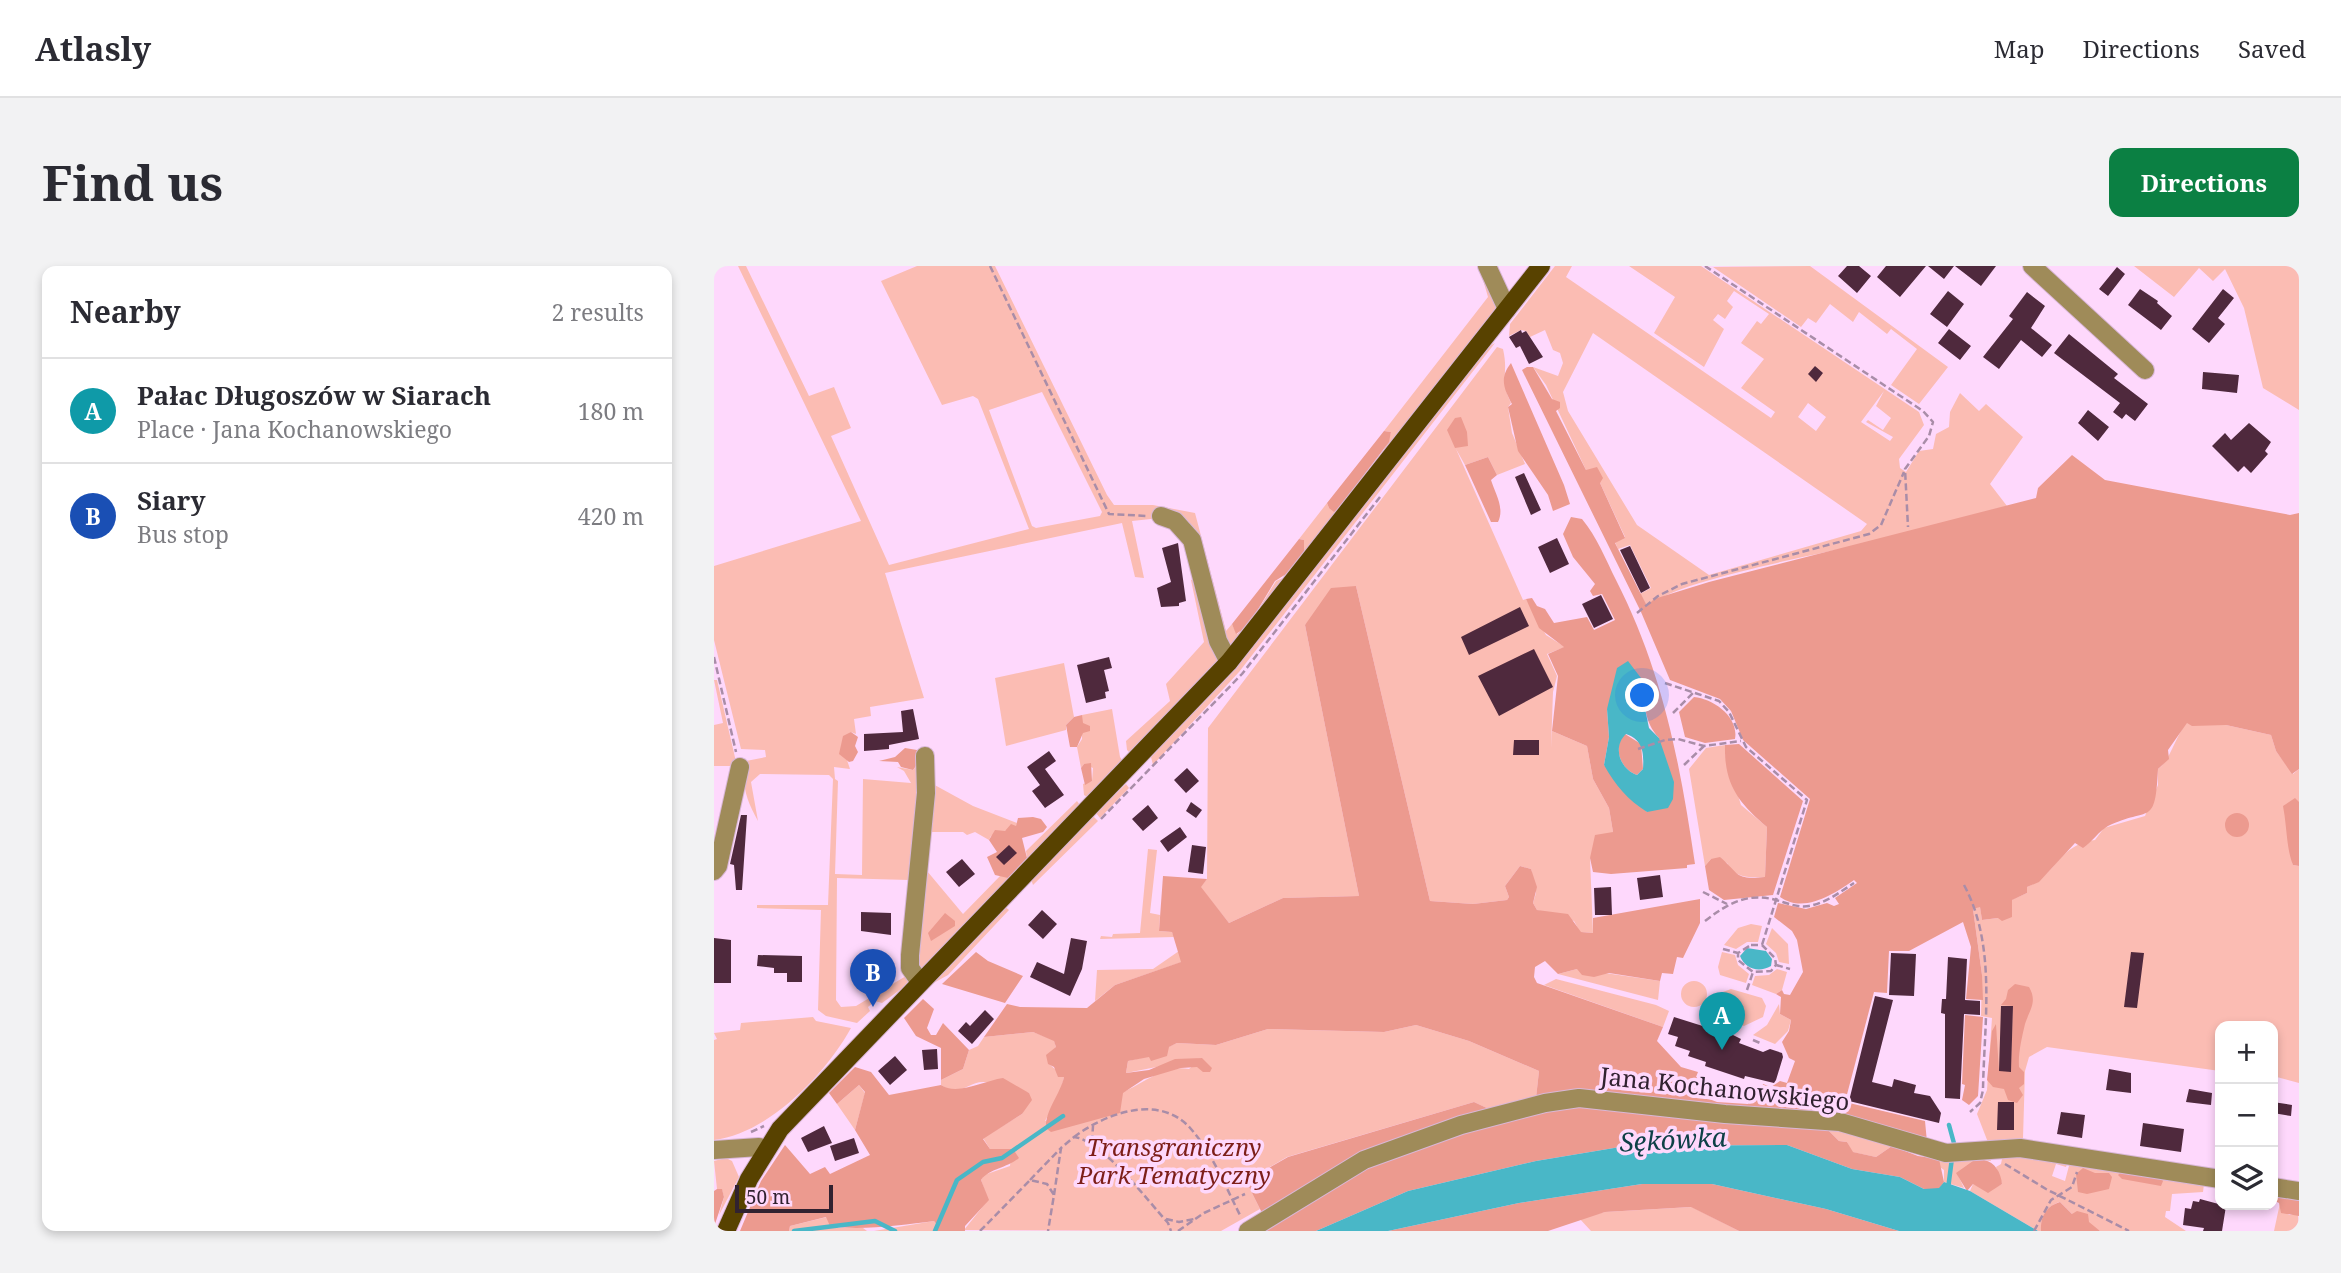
<!DOCTYPE html>
<html lang="en">
<head>
<meta charset="utf-8">
<style>
  body { margin:0; font-family:"Noto Serif",serif; background:#f2f2f3; color:#2b2b33 }
  .controls { position:absolute; right:21px; bottom:21px; display:grid; overflow:hidden; border-radius:14px; box-shadow:0 4px 10px #0003 }
  .controls button { width:63px; height:63px; display:grid; place-items:center; padding:0; border:0; border-bottom:2px solid #e1e1e2; background:#fff; color:#2b2b33; font:35px sans-serif }
  .scale { position:absolute; left:21px; bottom:18px; width:98px; box-sizing:border-box; padding-left:7px; border:4px solid #312230; border-top:0; font-size:19px; line-height:24px; white-space:nowrap; color:#312230; -webkit-text-stroke:5px #fed8fc; paint-order:stroke }
  .you { position:absolute; left:929px; top:430px; width:24px; height:24px; margin:-18px; border:5px solid #fff; border-radius:50%; background:#1a73e8; box-shadow:0 0 0 10px #1a73e833 }
  .badge { display:grid; place-items:center; width:46px; height:46px; border-radius:50%; background:#0b8043; color:#fff; font-size:23px; font-weight:700 }
  .pin { position:absolute; translate:-50% -58px; filter:drop-shadow(0 2px 4px #0008) }
  .pin::after { content:''; position:absolute; top:37px; width:24px; height:21px; background:inherit; clip-path:polygon(0 0,100% 0,50% 100%) }
  .list { margin:0; padding:0; list-style:none }
  h2 { display:flex; justify-content:space-between; align-items:center; height:91px; margin:0; padding:0 28px; font-size:30px }
  h2 small { font-size:23px; font-weight:400; color:#7c7c81 }
  .list li { display:grid; grid-template-columns:46px 1fr auto; gap:21px; align-items:center; box-sizing:border-box; height:105px; padding:0 28px; border-top:2px solid #e1e1e2 }
  .list b { display:block; font-size:26px; white-space:nowrap }
  .list p { margin:0; font-size:23px; white-space:nowrap; color:#7c7c81 }
  .list em { font-size:23px; font-style:normal; color:#7c7c81 }
  .icon { flex:none; width:38px; height:38px; fill:none; stroke:currentColor; stroke-width:2; stroke-linecap:round; stroke-linejoin:round }
  .map { position:relative; flex:none; width:1585px; height:965px; overflow:hidden; border-radius:14px }
  header { display:flex; align-items:center; gap:42px; box-sizing:border-box; height:98px; padding:0 35px; background:#fff; border-bottom:2px solid #e1e1e2 }
  header strong { font-size:33px }
  nav { display:flex; gap:38px; margin-inline-start:auto; font-size:24px }
  .intro { display:flex; align-items:center; justify-content:space-between; box-sizing:border-box; height:168px; padding:0 42px }
  h1 { margin:0; font-size:49px }
  .button { padding:18px 32px; border-radius:14px; background:#0b8043; color:#fff; font-size:24px; font-weight:700 }
  main { display:flex; gap:42px; padding:0 42px }
  aside { flex:1; background:#fff; border-radius:14px; box-shadow:0 4px 10px #0003 }
  .map>svg:first-child { display:block }
  .green { fill:#fbbcb3; fill-rule:evenodd }
  .forest { fill:#ec9a8f; fill-rule:evenodd }
  .water { fill:#49b7c7; fill-rule:evenodd }
  .lines { fill:none; stroke-linecap:round; stroke-linejoin:round }
  .stream { stroke:#49b7c7; stroke-width:4.5 }
  .building { fill:#4f293d }
  .minor-casing { stroke:#d9b7d7; stroke-width:20 }
  .major-casing { stroke:#d9b7d7; stroke-width:20 }
  .path { stroke:#a98da8; stroke-width:2.5; stroke-dasharray:7 3.5; stroke-linecap:butt }
  .minor { stroke:#9f8b59; stroke-width:18 }
  .major { stroke:#584200; stroke-width:18 }
  .labels { text-anchor:middle; dominant-baseline:central; stroke-width:7; stroke-linejoin:round; paint-order:stroke }
  .street-label { font-size:24px; fill:#312230; stroke:#fed8fc }
  .park-label { font-size:24px; font-style:italic; fill:#7d1e18; stroke:#fed8fc }
  .water-label { font-size:26px; font-style:italic; fill:#0e4047; stroke:#fed8fc }
</style>
</head>
<body>
<header>
<strong>Atlasly</strong>
<nav><a>Map</a><a>Directions</a><a>Saved</a></nav>
</header>
<div class="intro"><h1>Find us</h1><a class="button">Directions</a></div>
<main>
<aside>
<h2>Nearby<small>2 results</small></h2>
<ul class="list">
<li><span class="badge" style="background:#0f9aa8">A</span><div><b>Pałac Długoszów w Siarach</b><p>Place · Jana Kochanowskiego</p></div><em>180 m</em></li>
<li><span class="badge" style="background:#1a4fb4">B</span><div><b>Siary</b><p>Bus stop</p></div><em>420 m</em></li>
</ul>
</aside>
<div class="map">
<svg width="1585" height="965" viewBox="0 0 1585 965">
  <rect width="100%" height="100%" fill="#fed8fc"/>
  <path class="green" d="M24,0H32L95,130L120,121L137,162L117,170L175,299L315,263L264,133L259,130L228,139L167,15L203,0H281L393,229L400,239H439L481,247L512,365L518,358L523,368L534,360L562,315L569,312L590,274L585,273L613,237L615,242H625C639,217 671,194 677,166L670,165L774,31L765,0L785,39L516,385L479,271L446,252L418,255L430,312L421,311L408,257L171,307L210,432L156,441L157,450L140,453L142,468L137,466L129,482L136,503L120,501L121,513L124,515L121,608L148,609L149,513L197,517L190,505L183,501L199,504L207,495L195,614L123,612L122,734L127,741L142,740L192,710L198,715L168,737L161,735L154,741L156,745L143,757L112,750L104,744L107,644L43,642V639H114L119,513L115,509L46,508L37,516L44,555C32,533 27,519 32,495L52,491L51,484L27,483L0,374V300L147,255ZM328,126L388,246L386,250L322,262L318,260L275,144Z
    M841,0H858L852,11L1057,152L1061,146L1027,122L1050,93L1027,77L1043,55L1047,58L1055,48L1020,25L1013,35L1019,41L1011,53L1004,48L999,54L1010,63L990,101L940,67L961,31L915,0H987L1205,146L1210,159L1185,193L1186,202L1192,206L1205,185L1219,183L1222,168L1235,161L1236,146L1246,127L1265,145L1272,138L1309,171L1276,218L1293,240C1247,252 1200,265 1153,277C1109,288 960,314 933,341L926,328L937,322L916,279L904,283L901,276L911,271L886,217L876,204H872L832,119L819,101L844,110L849,97L846,87L839,84L831,64L816,71L812,65L807,64L795,70L796,58ZM879,67L1153,258L1147,265L995,309L923,259L854,145L849,126ZM1170,125L1162,140L1177,152L1169,164L1154,154L1152,156L1179,171L1176,175L1147,156ZM1094,137L1112,151L1102,165L1084,151Z
    M1096,0L1234,101L1205,138L1177,119L1203,83L1177,63L1173,68L1145,46L1139,56L1116,38L1102,57L1094,52L1087,61L999,1Z
    M1420,0H1585V144L1549,122L1530,42L1511,3L1499,15L1485,2L1460,31Z
    M781,77L525,406L439,499L437,491L520,402L774,81Z
    M783,81L789,83C795,109 785,112 797,137L794,141L798,167L811,198L783,209L774,191L751,199L742,183L809,334L812,333L832,369L851,381L833,388L843,410L839,426L837,482L838,465L873,480L879,513L895,542L899,566L876,592L879,667L866,666L860,655L823,644L819,637L822,627L817,603L806,600L791,620L795,631L793,634L759,638L716,635L642,320L591,359L645,630L569,632L515,657L486,621L493,613L494,462Z
    M479,313L506,392L505,398L419,490L413,484L412,475L456,435L452,418L490,376L477,314Z
    M350,397L360,451L352,459V464L292,480L281,412Z
    M0,414H3L23,500H0V459L9,457Z
    M398,443L406,491L411,498L376,533L370,529L369,518L378,515L379,502L370,498L367,502L363,481L368,473V449Z
    M1473,456L1512,459L1557,469L1562,485L1579,508L1585,503V536L1570,541L1579,599L1585,600V817L1559,810V760H1506V805L1333,781L1315,791L1311,805L1309,872L1306,876L1275,879L1263,848L1273,824L1278,752L1267,750L1268,709L1259,643L1266,640L1268,654L1284,652L1297,634L1313,627V621C1344,607 1344,579 1381,574L1390,562L1431,550L1444,519V503C1456,495 1462,469 1473,456Z
    M1011,479V488L1027,539L1053,561L1051,611C1035,611 1021,613 1013,597L997,593L991,600L975,503L992,482Z
    M217,517L259,540L303,557L302,561L277,570L275,574L261,566L253,569L249,566H211Z
    M412,518L415,522L386,552L382,547Z
    M363,535L366,539L207,705L201,692L207,604L213,605L249,648L287,609L313,592L312,585Z
    M379,550L384,555L319,619L317,613Z
    M434,583L443,584L436,647L446,649L445,665L458,666L460,671L386,673L387,670L398,671L399,668L426,667Z
    M290,640L295,644L234,709L216,719Z
    M1037,658L1048,660L1044,676H1033L1022,683L1010,679L1024,662Z
    M1058,662L1074,678L1075,698L1065,696L1062,687L1052,678Z
    M465,685L468,696L401,719L381,735L383,704L439,703Z
    M1008,686L1021,689L1024,699L1035,708L1032,717L1006,709L1004,701Z
    M863,703L946,715L944,734L844,708Z
    M1063,703L1073,706L1068,724L1062,728L1038,719L1041,710L1055,709Z
    M842,713L942,739L955,745L949,761L830,719Z
    M967 728a13 13 0 1 1 26 0a13 13 0 1 1-26 0Z
    M1017,723L1048,732L1052,740L1049,751L1030,760L1005,748L1003,735L1006,727Z
    M1065,738L1066,748L1077,754L1074,765L1061,778L1039,769L1053,759Z
    M99,751L102,755L137,762C111,809 55,867 0,874V774L3,773L0,767L26,764L27,757Z
    M702,759L755,775L825,805L822,832L781,846L760,836L573,891L532,915L546,943L507,965L250,964L274,934L267,914L270,909L296,900L298,883H276L269,872L308,848L315,827C299,823 287,816 270,816C255,815 246,832 227,819V814L249,803L255,784L264,780L270,771L319,766L340,774L342,781L334,797L350,811L346,828L331,855C357,846 385,838 409,826C430,817 451,798 475,803L488,792L412,807L414,795L435,790L463,777L502,779L554,763L670,766Z
    M145,819L151,827L141,864L123,838Z
    M1088,857L1275,890L1277,895L1270,894L1243,907L1250,922L1230,916V904L1211,890L1178,880L1162,891L1138,886L1133,876L1125,875L1114,864Z
    M1289,888L1354,895L1352,901L1342,898L1338,910L1351,915L1356,896L1490,918L1489,926L1458,928L1456,945H1452L1451,951L1472,965H1386L1358,948L1346,936C1332,940 1327,951 1327,965H1324L1256,925L1259,918L1278,923L1288,918L1282,901L1287,898Z
    M12,892L18,895L25,911L5,949L10,931L8,924L3,923L0,895Z
    M1566,937L1575,949L1584,948L1585,965H1560Z
    M978,941L1025,965H877L865,952L891,946Z
    M113,951L124,962H149L153,965H75L76,960Z
    M220,955L223,959L220,965H160Z"/>
  <path class="forest" d="M797,97L850,219L856,238L839,245L834,229L804,185L794,141L798,138C790,123 785,112 797,97Z
    M813,101H819L838,133L846,136V142L842,145L872,204L883,201L889,212L886,217L911,272L901,277L933,340L940,333L995,316L1322,232L1324,222L1358,189L1391,214L1576,249L1585,247V503L1578,508L1562,485L1557,469L1512,459L1478,460L1473,457L1454,484L1455,493L1444,503C1441,562 1436,540 1394,560C1385,565 1378,576 1369,582L1361,577L1325,616L1313,621V627L1298,634V651L1288,655L1284,652L1268,654L1266,641L1259,643L1268,709L1269,734L1252,733L1257,681L1249,656L1195,685H1175L1173,727L1160,726L1131,836L1211,855L1213,876L1181,866L822,832L825,805L755,775L702,759L670,766L554,763L502,779L463,777L455,781L453,790L437,795L435,791L414,795L412,807L435,804L461,793L488,792L498,802L496,806H489L483,801L467,802L430,813L409,827L406,847L337,866L332,862C331,844 346,829 350,811H344L340,801L334,798L332,789L342,781L340,775L319,766L270,771L293,738L306,741L373,742L401,719L467,696L458,666L445,665L449,610L493,613L487,621L515,657L569,632L645,630L591,359L617,322L642,320L716,635L759,638L793,634L795,631L791,620L806,600L817,603L823,621L819,637L823,644L854,648L867,666L879,667V652L986,633V657L969,692L963,691L959,708L948,707L946,715L895,707L880,711L868,709L863,703L844,708L831,695L821,701L820,711L823,717L949,761L943,775L967,801L984,806L982,811L987,813L982,828L1003,836L1034,838L1036,827L1046,829L1049,818L1057,821L1066,815L1073,817L1081,795L1075,792L1068,776L1075,765L1077,754L1066,748L1067,731L1062,728L1068,724L1070,728L1076,729L1089,706L1083,674L1078,665L1060,651L1064,637L1092,643L1113,637L1120,640L1125,638L1121,632L1143,617L1140,614C1120,628 1090,648 1066,631L1096,533L1029,474L1017,445L1006,433L956,414L927,346L808,104Z
    M747,151L753,166L754,180L741,182L733,164L741,152Z
    M670,165L677,166L675,176L625,242L620,246L615,242L613,237Z
    M774,191L783,209L777,214C781,227 791,242 784,256H777L751,199Z
    M857,251L868,253C883,271 892,294 902,314C949,406 966,497 981,598L973,599V602L897,608L879,606L876,592L881,569L899,566L895,542L879,513L873,480L838,465L844,410L834,388L850,381L825,362L812,333L818,332L823,340L831,343L840,357L873,351L880,364L901,354L888,328L879,330L876,325L881,318L859,291L849,268ZM930,416C930,437 930,456 945,472L933,546L890,499L895,471L893,443Z
    M585,273L590,274V287L577,305L561,315L534,360L522,368L518,358Z
    M980,431C1000,433 1025,451 1021,473L991,477L971,471L965,446Z
    M368,449L369,457L376,460V465L369,467L363,481H356L352,459L360,451Z
    M137,466L144,471L141,480L144,486L139,495L135,496L125,488L129,470Z
    M911,468L927,478L929,503L923,509C906,503 898,481 911,468Z
    M1025,478L1089,535L1059,629L1010,634L995,624L991,600L997,593L1006,591C1026,608 1020,614 1051,611L1053,561C1025,537 1010,519 1011,479Z
    M191,482L203,484L208,492L199,504L187,501L184,496L165,495L181,491Z
    M377,497L378,515L371,519L367,502L370,498Z
    M1581,532L1585,536V600L1579,599C1572,581 1573,560 1569,540Z
    M1511 559a12 12 0 1 1 24 0a12 12 0 1 1-24 0Z
    M319,551L327,553L333,561L329,566L308,572L313,592L294,612L281,609L273,591L283,586L275,574L281,564L291,565L297,558L302,560L304,552Z
    M231,647L241,655V660L217,675L214,667Z
    M262,686L274,695L309,710L291,737L228,718Z
    M1301,718L1315,721C1324,736 1315,745 1311,758C1308,771 1304,787 1305,801L1310,806V818L1305,822L1309,829L1303,837L1294,834L1290,823L1279,821L1273,814L1278,765L1282,758L1285,805H1297L1299,740L1287,739L1292,733L1294,724Z
    M209,733L220,743L213,762L217,769H222L229,757L255,784L249,803L227,814V782L202,770L190,752Z
    M1251,749L1269,751L1264,830L1255,839L1248,834L1251,819L1248,818Z
    M141,801L157,806L175,829L227,819C243,830 269,815 289,812L315,827L318,834L308,848L269,873L276,883H299L305,892C294,902 276,902 267,914L275,934L251,960V965H220L223,959L220,955C189,959 145,965 116,960L112,951L76,960L75,965H26L47,915L71,879L96,908L111,901L116,908L156,889L141,864L151,826L145,819L123,838L115,827Z
    M866,835L1088,857L1114,864L1125,875L1133,876L1139,886L1162,891L1178,880L1204,890L1225,893L1230,916L1225,923H1210L1186,911L1138,903L1073,879L912,880L822,895L694,925L602,965H542L553,957L532,915L574,891L760,836L794,852Z
    M1270,894C1281,896 1287,907 1288,918L1274,927L1259,918L1253,925L1242,907L1259,895Z
    M1369,902L1381,907H1395L1398,911L1395,923L1373,928L1364,926L1362,908Z
    M1407,906L1446,910L1449,915L1447,920L1408,913L1404,909Z
    M928,918H998L1112,943L1185,965H1025L977,941L891,946L834,965H674L805,937Z
    M3,923H8L10,931L0,961V925Z
    M1559,924L1585,931V950L1567,947L1565,937L1559,934Z
    M1346,936L1358,948L1363,945L1374,948L1375,956L1386,965H1327C1326,951 1332,940 1346,936Z"/>
  <path class="water" d="M914,395L930,416V438L935,462L945,472L960,516L959,533L954,542L933,546C914,534 901,519 890,499L895,471L893,443L903,402ZM912,468C929,474 930,486 929,503L923,509C906,503 898,481 912,468Z
    M1033,682L1052,685L1058,693L1057,700C1045,707 1031,703 1026,690Z
    M1073,879L1138,903L1186,911L1210,923L1225,922L1230,916L1256,925L1324,965H1185L1112,943L998,918H928L805,937L674,965H602L694,925L822,895L912,880Z"/>
  <g class="lines">
    <path class="stream" d="M1235,859L1241,881
      M1234,923L1238,892
      M80,965L161,955L181,965
      M221,965L243,914L269,896L288,892L349,850"/>
  </g>
  <path class="building" d="M1133,0H1145L1157,10L1143,27L1124,10Z
    M1172,0H1212L1186,31L1163,11Z
    M1214,0H1240L1230,13Z
    M1241,0H1282L1267,20Z
    M1403,1L1411,8L1394,30L1385,23Z
    M1426,23L1444,35L1443,37L1458,50L1447,64L1414,39Z
    M1509,23L1520,32L1504,52L1511,58L1495,77L1478,63Z
    M1234,25L1250,38L1233,61L1216,48Z
    M1313,26L1331,40L1317,62L1338,79L1328,91L1307,74L1285,103L1269,91L1299,53L1295,50Z
    M1235,63L1257,80L1246,94L1224,77Z
    M807,64L808,67L812,65L829,91L815,98L806,80L802,82L795,71Z
    M1355,68L1404,108L1400,112L1434,138L1421,155L1412,148L1408,153L1399,146L1406,137L1340,87Z
    M1101,100L1109,107L1102,116L1094,108Z
    M1489,106L1525,109L1523,127L1488,123Z
    M1374,144L1395,161L1384,175L1364,157Z
    M1535,157L1557,176L1551,185L1554,188L1537,207L1530,200L1524,206L1498,180L1511,167L1517,174Z
    M810,207L827,244L817,249L801,211Z
    M843,272L855,298L836,307L824,281Z
    M464,277L472,335L465,337V340L447,341L443,322L457,316L448,282Z
    M916,280L936,322L927,327L906,284Z
    M887,329L899,353L880,362L868,338Z
    M806,341L815,360L755,389L747,371Z
    M820,383L839,421L785,450L764,410Z
    M395,391L398,402L390,404L395,425L391,426L392,432L372,437L363,399Z
    M199,443L205,473L175,479V483L150,485V468L189,466L187,445Z
    M800,474H825V489H799Z
    M335,485L342,495L331,503L350,529L331,542L318,525L326,519L313,501Z
    M473,502L485,515L472,527L460,514Z
    M477,536L488,544L482,552L472,545Z
    M434,539L444,552L429,565L418,553Z
    M27,549H33L28,624H22L20,599L16,598Z
    M466,561L473,571L454,586L446,575Z
    M295,579L303,587L290,599L282,591Z
    M478,579L492,581L489,608L474,606Z
    M248,593L261,608L245,621L232,606Z
    M946,609L949,631L926,634L923,612Z
    M897,621L898,649H881L880,622Z
    M328,644L343,658L329,673L314,659Z
    M147,646L177,647V669L147,665Z
    M0,672L17,674V717H0Z
    M357,672L373,675L368,703L356,730L316,711L323,696L350,708Z
    M1417,686L1430,687L1423,742L1410,741Z
    M1177,687L1202,688L1200,730L1175,729Z
    M44,689L88,690V716H73V707H60V702L43,700Z
    M1234,691L1253,693L1251,734L1266,735V749L1250,748L1246,833L1231,832V748L1227,747L1228,733H1232Z
    M1161,730L1179,734L1158,816L1178,821L1180,813L1202,819L1200,827L1216,830L1227,847L1225,857L1135,835Z
    M1287,740H1299L1297,806L1285,805Z
    M271,744L280,753L258,778L244,765L252,756L256,760Z
    M960,751L995,762L1003,761L1027,773L1025,777L1049,786L1056,783L1068,787L1069,791L1062,814L1060,817L1031,810L1030,813L991,800L992,796L974,790L976,785L961,780L964,771L954,768Z
    M223,783L224,803L210,804L208,784Z
    M181,790L193,804L176,819L164,805Z
    M1395,803L1417,807V827L1392,824Z
    M1475,823L1498,827L1497,839L1472,836Z
    M1284,836H1300V864H1283Z
    M1559,836L1578,839L1577,850L1559,847Z
    M1347,846L1371,849L1368,872L1343,868Z
    M1429,857L1470,863L1467,886L1426,880Z
    M110,860L118,877L94,886L87,872Z
    M140,872L145,887L121,895L116,880Z
    M1486,933L1512,940L1508,965H1489L1490,962L1469,959L1471,942L1477,943L1479,935L1485,936Z"/>
  <g class="lines">
    <defs>
      <path id="minor" d="M773,0L793,43
        M1318,0L1431,104
        M447,250L461,255L478,274L504,375L515,396
        M0,605L4,600L26,501
        M206,716L196,702V689L212,527L211,490
        M0,884L45,881L52,883
        M1559,921L1585,925
        M534,965L650,894L747,859L831,837L865,832L1011,848L1126,856L1232,887L1306,882L1506,913"/>
      <path id="major" d="M12,965L35,913L66,863L515,396L827,0"/>
    </defs>
    <use href="#minor" class="minor-casing"/>
    <use href="#major" class="major-casing"/>
    <path class="path" d="M276,0L395,248L433,250
      M991,0L1209,145L1219,156L1215,170L1191,203L1194,261
      M923,347L944,330L968,318L1155,268L1167,259L1190,206
      M0,391L22,486
      M951,417L1005,435L1015,446L1032,481L1093,534L1048,679
      M959,447L979,427
      M924,483L951,474L964,473L990,480L1027,475
      M970,499L990,480
      M387,553L528,408L666,231
      M1250,619C1283,680 1270,757 1269,824L1266,837L1256,846
      M989,626L1013,638
      M991,655C1013,638 1033,626 1062,634C1073,637 1084,642 1095,640C1112,637 1126,626 1140,617
      M1037,679H1048L1061,692L1062,699L1057,705L1039,706L1024,694V687Z
      M1009,683L1024,687
      M1062,699L1076,703
      M1033,724L1039,706
      M1039,774L1046,777
      M37,866L50,860
      M360,871C392,847 446,827 477,863C499,888 512,922 527,951
      M378,876L379,860
      M1291,898L1332,923L1415,965
      M316,914L347,882
      M340,929L347,882L360,871C388,874 434,935 454,957L457,965
      M452,953L465,956L480,953
      M266,965L316,914L333,918L340,929L334,965
      M464,965L490,947L531,928
      M1320,965L1337,934L1358,921L1363,906"/>
    <use href="#minor" class="minor"/>
    <use href="#major" class="major"/>
  </g>
  <g class="labels">
    <g class="street-label">
      <text transform="translate(1011 822) rotate(6)">Jana Kochanowskiego</text>
    </g>
    <g class="park-label">
      <text x="460" y="880">Transgraniczny<tspan x="460" dy="28">Park Tematyczny</tspan></text>
    </g>
    <g class="water-label">
      <text transform="translate(959 873) rotate(-3)">Sękówka</text>
    </g>
  </g>
</svg>
<div class="controls">
<button>+</button>
<button>−</button>
<button><svg class="icon" aria-label="layers" viewBox="0 0 24 24"><path d="M12 4l9 5-9 5-9-5zM3 14l9 5 9-5"/></svg></button>
</div>
<div class="scale">50 m</div>
<div class="you"></div>
<div class="pin badge" style="left:1008px;top:784px;background:#0f9aa8">A</div>
<div class="pin badge" style="left:159px;top:741px;background:#1a4fb4">B</div>
</div>
</main>
</body>
</html>
